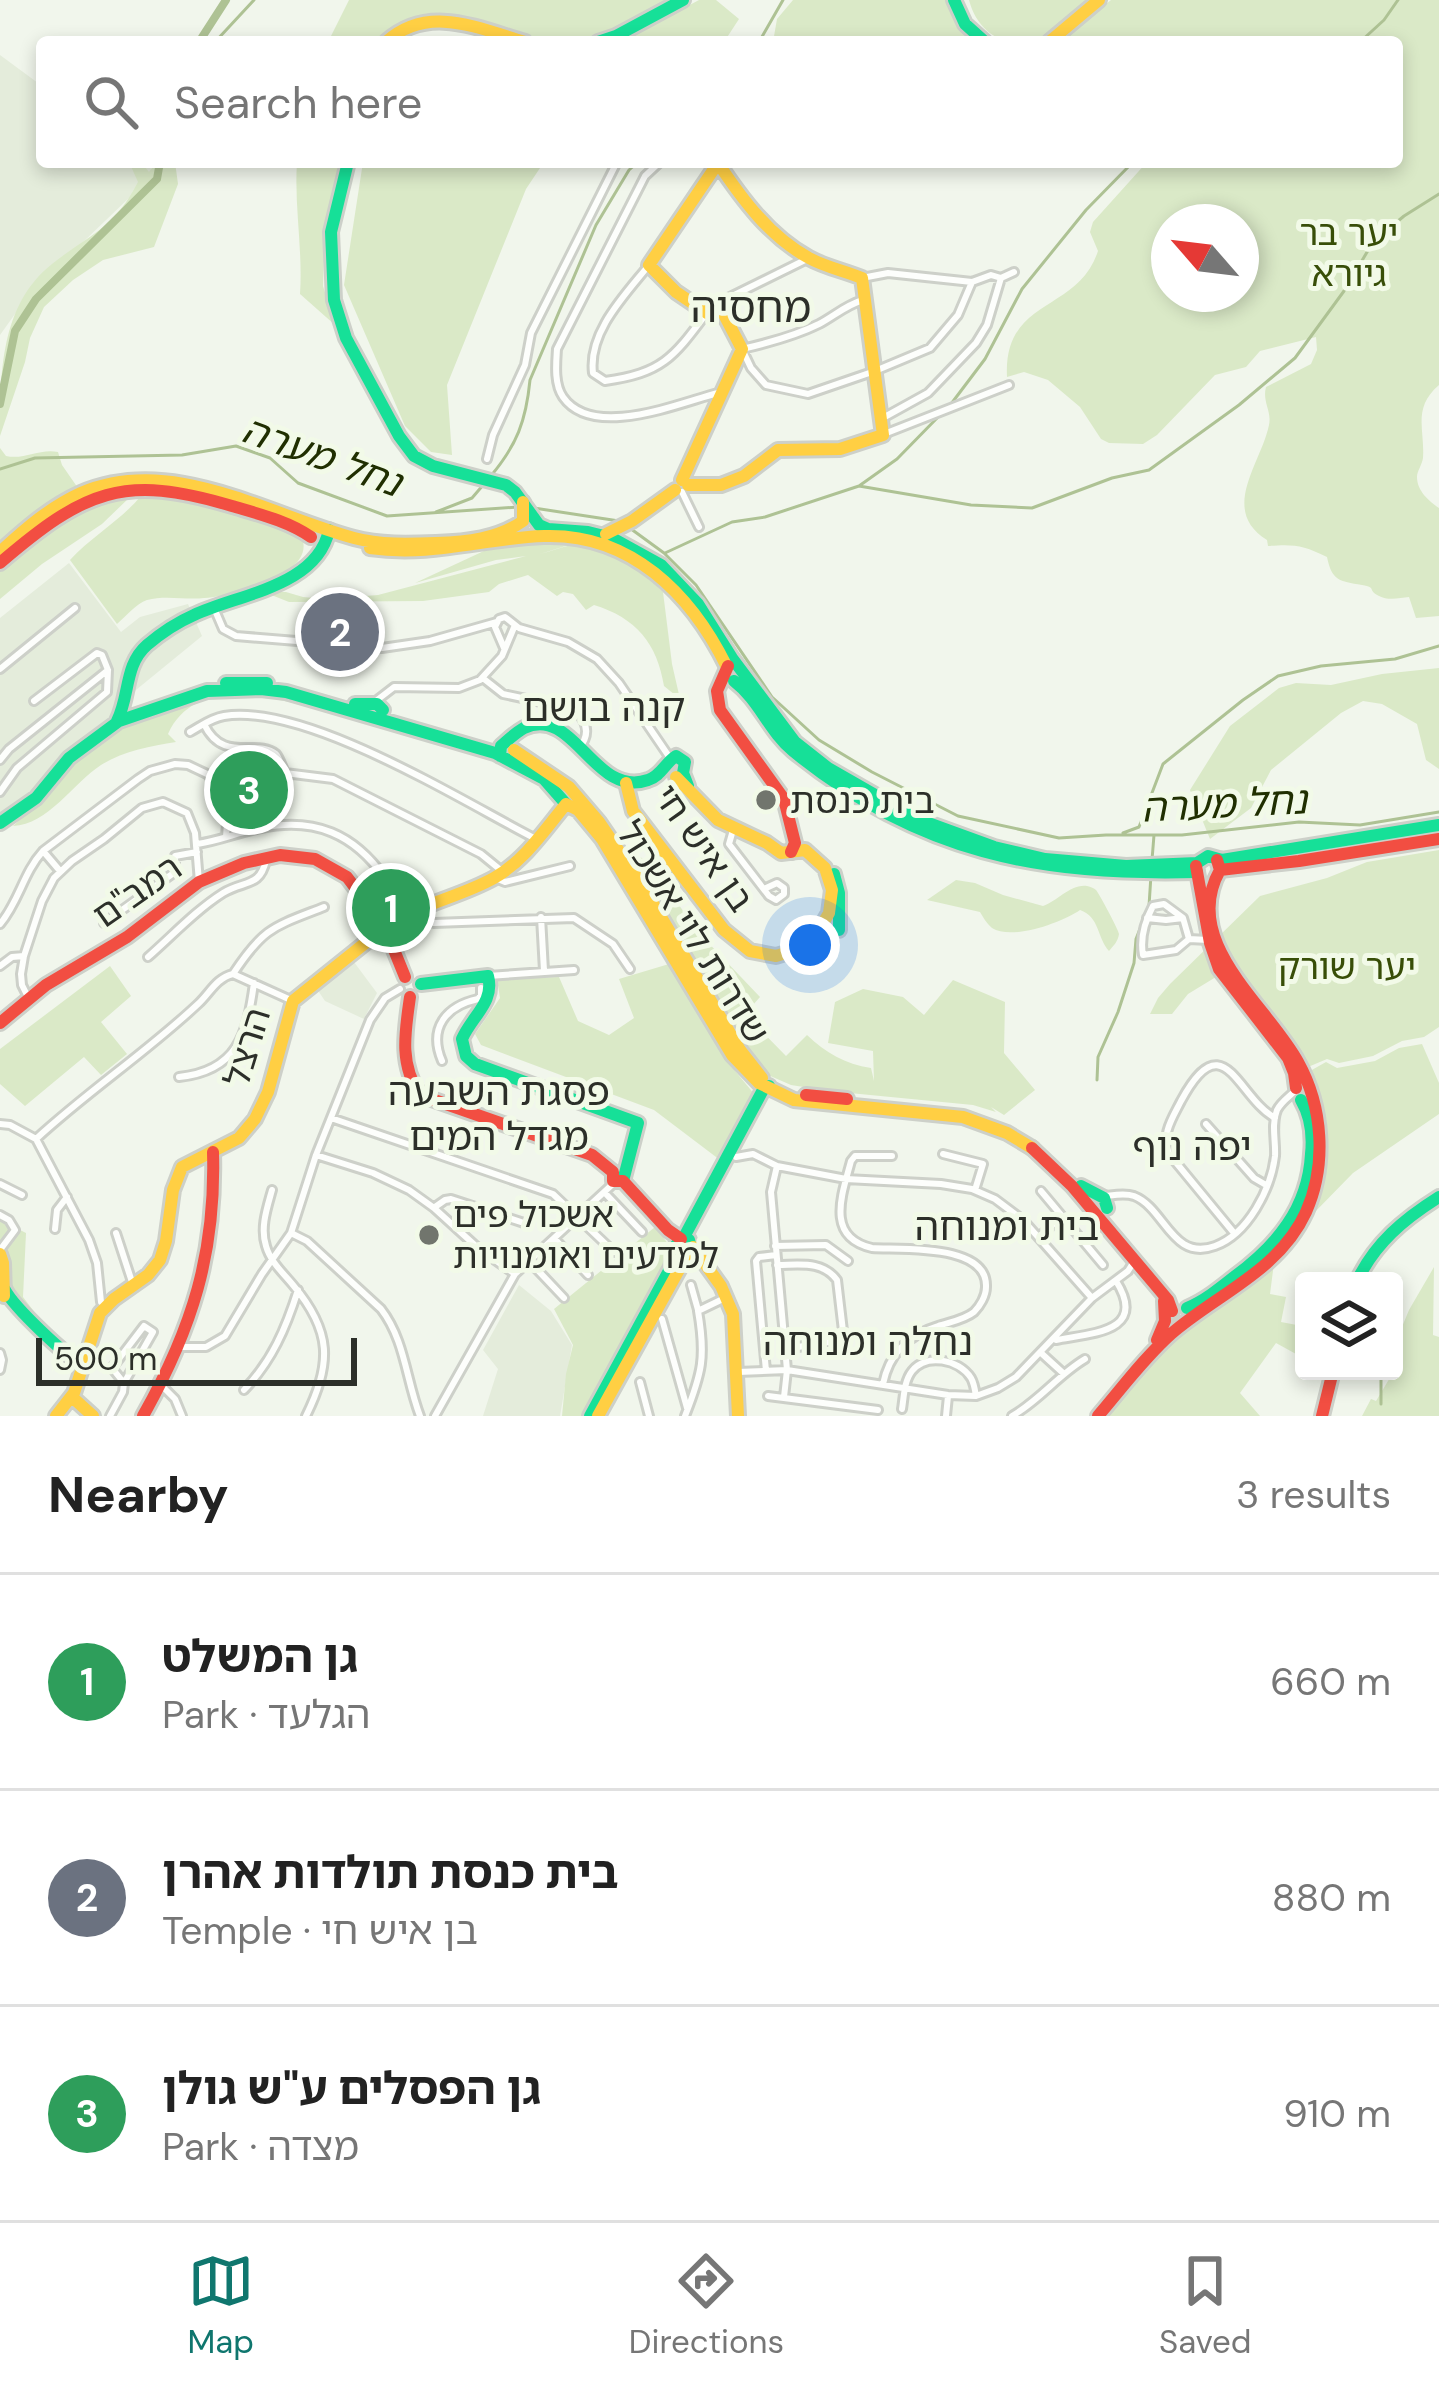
<!DOCTYPE html>
<html lang="en">
<head>
<meta charset="utf-8">
<style>
  body { margin:0; font-family:"DM Sans","Noto Sans Hebrew",sans-serif; background:#f2f2f2; color:#222 }
  .controls { position:absolute; right:36px; bottom:36px; display:grid; overflow:hidden; border-radius:12px; box-shadow:0 6px 18px #0003 }
  .controls button { width:108px; height:108px; display:grid; place-items:center; padding:0; border:0; border-bottom:3px solid #e0e0e0; background:#fff; color:#222; font:60px sans-serif }
  .compass { position:absolute; left:1151px; top:204px; width:108px; height:108px; border-radius:50%; background:#fff; box-shadow:0 6px 18px #0003; rotate:298deg }
  .scale { position:absolute; left:36px; bottom:30px; width:321px; box-sizing:border-box; padding-left:12px; border:6px solid #2c2f29; border-top:0; font-size:33px; line-height:42px; white-space:nowrap; color:#2c2f29; -webkit-text-stroke:9px #f2fae8; paint-order:stroke }
  .you { position:absolute; left:810px; top:945px; width:42px; height:42px; margin:-30px; border:9px solid #fff; border-radius:50%; background:#1a73e8; box-shadow:0 0 0 18px #1a73e833 }
  .badge { display:grid; place-items:center; width:78px; height:78px; border-radius:50%; background:#0f766e; color:#fff; font-size:39px; font-weight:700 }
  .pin { position:absolute; translate:-50% -50%; border:6px solid #fff; box-shadow:0 3px 12px #0006 }
  .list { margin:0; padding:0; list-style:none }
  h2 { display:flex; justify-content:space-between; align-items:center; height:156px; margin:0; padding:0 48px; font-size:51px }
  h2 small { font-size:39px; font-weight:400; color:#767676 }
  .list li { display:grid; grid-template-columns:78px 1fr auto; gap:36px; align-items:center; box-sizing:border-box; height:216px; padding:0 48px; border-top:3px solid #e0e0e0 }
  .list b { display:block; font-size:45px; white-space:nowrap }
  .list p { margin:0; font-size:39px; white-space:nowrap; color:#767676 }
  .list em { font-size:39px; font-style:normal; color:#767676 }
  .icon { flex:none; width:66px; height:66px; fill:none; stroke:currentColor; stroke-width:2; stroke-linecap:round; stroke-linejoin:round }
  .map { position:relative; flex:none; width:1439px; height:1416px; overflow:hidden }
  .search { position:absolute; background:#fff; box-shadow:0 6px 18px #0003; left:36px; right:36px; top:36px; height:132px; display:flex; align-items:center; gap:30px; box-sizing:border-box; padding:0 42px; border-radius:12px; color:#767676; font-size:45px }
  .sheet { height:804px; background:#fff }
  nav { display:flex; justify-content:space-around; align-items:center; box-sizing:border-box; height:168px; border-top:3px solid #e0e0e0; background:#fff; font-size:33px; color:#767676 }
  nav a { display:grid; justify-items:center; gap:6px }
  nav .on { color:#0f766e }
  .map>svg:first-child { display:block }
  .built { fill:#e4ecdb }
  .green { fill:#dae9c7; fill-rule:evenodd }
  .lines { fill:none; stroke-linecap:round; stroke-linejoin:round }
  .stream { stroke:#aec294; stroke-width:3 }
  .river { stroke:#aec294; stroke-width:8 }
  .street-casing { stroke:#cdd0c9; stroke-width:12 }
  .fast-casing { stroke:#cdd0c9; stroke-width:18 }
  .slow-casing { stroke:#cdd0c9; stroke-width:18 }
  .jam-casing { stroke:#cdd0c9; stroke-width:18 }
  .street { stroke:#fdfefc; stroke-width:6 }
  .fast { stroke:#16e098; stroke-width:12 }
  .slow { stroke:#ffcf43; stroke-width:12 }
  .jam { stroke:#f24e42; stroke-width:12 }
  .poi-dot { fill:#71756d; stroke:#f2fae8; stroke-width:4.5 }
  .labels { text-anchor:middle; dominant-baseline:central; stroke-width:10; stroke-linejoin:round; paint-order:stroke }
  .park-label { font-size:36px; fill:#384e08; stroke:#f2fae8 }
  .poi-label { font-size:36px; fill:#2c2f29; stroke:#f2fae8; text-anchor:start }
  .street-label { font-size:36px; fill:#2c2f29; stroke:#f2fae8 }
  .water-label { font-size:39px; font-style:italic; fill:#202f01; stroke:#f2fae8 }
  .neighbourhood-label { font-size:39px; fill:#2c2f29; stroke:#f2fae8 }
  .quarter-label { font-size:42px; fill:#2c2f29; stroke:#f2fae8 }
</style>
</head>
<body>
<div class="map">
<svg width="1439" height="1416" viewBox="0 0 1439 1416">
  <rect width="100%" height="100%" fill="#f1f6ec"/>
  <path class="built" d="M0,55L42,86V162H145L155,173L30,293L0,335Z
    M69,563L121,632L140,617L188,604L202,636L120,703L109,722L65,756L26,801L0,817V618Z
    M351,958L377,993L364,1019L325,1001L315,986Z
    M519,1285L551,1311L572,1345L560,1416H483L498,1369L483,1350Z"/>
  <path class="green" d="M349,0H671C646,13 615,37 586,38C568,39 547,40 530,37C480,28 412,0 374,42H328Z
    M699,0H716L739,19L724,42H621Z
    M793,0H947L957,26L974,42H773L777,19Z
    M969,0H1091C1076,14 1057,37 1036,42C1003,49 977,31 969,0Z
    M1111,0H1439V385C1412,408 1425,430 1423,458C1422,465 1417,471 1417,477C1417,491 1429,501 1439,508V616L1416,618L1409,597C1400,598 1388,601 1379,596C1366,589 1378,588 1362,585C1339,581 1332,581 1327,557C1303,545 1293,544 1268,546L1267,540C1219,510 1261,464 1269,425C1272,411 1262,402 1266,387L1311,364L1317,350L1316,337L1260,351L1246,367L1215,375L1157,435L1143,444L1109,443L1101,439L1080,407L1048,380L1024,372L1007,377C1003,297 1078,313 1098,251L1090,232L1093,222L1147,162H1397V42H1059ZM1169,222H1241V294H1169Z
    M129,162H141L149,172L156,162H175L178,184L154,247L103,260L73,280L44,307L30,338L25,362L0,436C0,375 0,305 52,264C91,233 113,230 138,182Z
    M297,162H339L325,228L323,286L335,325L300,294C303,250 294,206 297,162Z
    M363,162H544L526,189L447,385L452,455L431,452L405,426L344,285Z
    M0,448L6,456C25,460 40,448 58,452L62,465L80,491L0,551Z
    M141,496C202,497 244,515 300,534C323,573 231,597 204,598C186,600 165,595 147,600C136,604 126,616 117,624L70,560C92,536 120,521 141,496Z
    M113,497H130L102,524L42,564L0,599V570C33,541 68,506 113,497Z
    M542,542H578L537,555C552,551 571,543 587,543C616,543 644,573 663,592L672,664L680,699L664,686C657,643 636,618 594,605L586,610L573,594L563,592L557,596L528,575L499,584L489,592L423,601L289,602L264,592H286L303,597L326,599L378,595L526,556L496,560L415,583L486,550Z
    M1439,668V769L1426,760L1417,724L1382,704L1363,701L1341,713L1271,770L1251,808L1210,839L1190,790L1230,726L1279,688L1296,683L1331,685L1382,674Z
    M244,692L288,697L362,717V722C307,708 200,663 168,734L176,742C151,746 123,751 101,765C73,783 48,825 13,826L59,784L56,780C89,739 145,709 195,697C211,693 228,693 244,692Z
    M1439,850V1027L1424,1037L1402,1041L1373,1056L1339,1063L1327,1059L1308,1067C1287,1031 1258,1000 1234,966L1188,994L1172,1014H1150L1158,998L1170,984L1260,896L1327,878L1367,862Z
    M637,855L648,862L699,933L760,997L745,1014L786,1056L807,1035C826,1053 845,1064 871,1068L874,1081L873,1051L828,1043L835,1002L863,989L903,997L924,1015L953,980L1005,1002L1004,1053L1035,1090L1004,1115L991,1107L996,1112L973,1105L829,1091L791,1085L768,1075L749,1055L632,859Z
    M956,880L975,883L1003,895L1043,906C1058,901 1070,884 1087,886C1091,887 1094,888 1096,890C1099,893 1119,931 1119,934C1118,942 1113,946 1109,951C1097,938 1100,917 1080,910C1063,922 1012,941 992,928C987,924 983,917 980,912L927,900Z
    M669,964L736,1072L755,1095L720,1160L654,1110L481,1045L475,1034L500,998L497,979L559,977L578,1021L609,1035L634,1018L619,979Z
    M110,966L131,996L101,1022L127,1054L101,1075L84,1057L25,1106L0,1084V1049Z
    M1422,1044L1439,1083V1114L1353,1173L1312,1215L1328,1142L1326,1118L1310,1071L1326,1062L1337,1068L1375,1061L1399,1048Z
    M0,1220L26,1233L23,1297L42,1322L18,1304L12,1294L9,1265L0,1246Z
    M655,1227L673,1250L670,1264L624,1350L583,1416H562L566,1374L573,1345L554,1309Z
    M1274,1263L1270,1294L1286,1297L1281,1322L1302,1326L1296,1354L1276,1343L1240,1393L1260,1416H1102L1153,1359L1186,1329Z
    M1434,1267L1433,1335L1439,1337V1416H1362L1371,1399L1376,1401L1394,1371L1399,1334L1409,1310Z"/>
  <g class="lines">
    <path class="stream" d="M215,42L254,0
      M759,42L783,0
      M1360,42L1384,20L1398,0
      M951,404L985,359L1022,289L1086,210L1133,162
      M0,469L35,458L182,455L236,446L270,458L298,483L387,516L518,507
      M490,477C517,445 526,421 530,380L596,225L629,170L638,162
      M859,486L971,505L1032,508L1112,478L1149,470L1239,405L1295,358L1344,291L1373,242L1404,216L1439,194
      M534,508L619,521
      M436,512L472,498L484,484
      M627,526L664,553L696,585L772,697L819,740L872,772L958,816L1059,838L1106,835H1182L1299,822L1360,825L1439,812
      M665,553L732,522L765,517L859,486L897,459L940,415
      M1123,833L1139,827L1163,764L1243,700L1278,676L1321,666L1395,659L1439,646
      M1152,860L1154,835
      M1097,1080L1098,1057L1118,1012L1134,963L1136,939L1149,906L1151,875
      M1394,1290L1400,1279
      M1381,1404V1371"/>
    <path class="river" d="M199,42L226,0
      M0,404L15,331L36,299L157,179L160,162"/>
    <defs>
      <path id="street" d="M660,162L645,176L557,349C556,364 554,384 563,397C593,440 679,403 718,393
        M649,265C625,295 588,332 593,373L605,381C662,373 673,358 706,314
        M862,278L888,273L972,282L991,275L1001,278L1014,272
        M863,300C846,305 834,316 819,324C795,336 768,343 742,349L751,368L766,385L808,394L875,371L930,348L958,315L972,282
        M718,303L807,259
        M881,419L928,393L976,343L987,325L1001,278
        M884,434L1009,385
        M487,459L493,435L525,365L531,333L617,162
        M682,492L699,527
        M214,608L223,629L236,636L382,648L430,641L497,622
        M504,648L495,627L499,619L505,617L519,628L568,642L597,659L619,683L670,758
        M0,669L75,608
        M484,679L503,694L574,709C587,721 591,734 579,748
        M372,704L394,687L459,688L480,680L502,656L515,625
        M204,724C223,764 257,738 276,754C279,757 283,769 285,773
        M190,732C201,726 211,718 224,716C306,703 462,801 536,839
        M0,760L9,749L108,670
        M268,774L285,773L333,779L481,854L503,872
        M0,792L17,768L107,692L108,670L102,655L97,653L34,701
        M733,830L729,844L769,896L776,900L784,894V888L777,883L764,889
        M197,844C219,841 239,832 261,828C315,817 354,834 385,878
        M43,851L60,871
        M498,879L505,882L570,866
        M419,908L426,921L434,923L574,918L613,944L630,969
        M541,917L544,971
        M1147,918L1166,920L1183,918
        M104,923L175,872V856L197,852
        M0,924C19,902 23,873 43,851L138,779L150,771L175,764L188,765L207,774L221,789L228,809L226,837
        M1189,939L1183,918L1164,904L1153,906C1145,921 1140,938 1143,955L1176,950L1189,939L1208,940
        M148,957C172,936 196,910 223,893C244,880 260,888 266,860
        M0,966L12,957L24,956
        M233,974L293,1001
        M488,976L574,970
        M29,999L22,985L21,974L24,956L42,901L54,878L72,861L104,839L142,808L163,802L187,813L195,833L199,882
        M442,1061C428,1028 446,1006 478,999L481,995V988
        M179,1077C237,1071 247,1035 254,983
        M331,1118L553,1194L614,1252
        M0,1124L10,1125L36,1139L89,1240L97,1263L101,1302
        M1206,1124L1254,1178L1266,1185
        M36,1139C88,1091 147,1052 198,1004C210,993 216,978 233,974C264,927 273,927 324,907
        M943,1154L983,1164L975,1190
        M316,1155L373,1173L409,1190L434,1208L478,1248L515,1274
        M736,1157L753,1154L777,1166L846,1179L941,1184L972,1189L995,1199L1023,1220L1092,1298
        M777,1166L771,1192L787,1370L784,1397
        M0,1184L22,1195
        M272,1190C267,1208 260,1228 266,1246C270,1261 283,1273 293,1285C332,1331 332,1364 306,1416
        M1041,1191L1103,1265
        M605,1193L642,1232
        M1106,1196C1115,1195 1125,1193 1134,1196C1165,1208 1172,1262 1215,1246C1248,1234 1271,1189 1275,1156C1276,1142 1271,1125 1277,1110C1281,1102 1290,1096 1296,1090
        M435,1207L445,1200L451,1199L527,1224
        M0,1215L9,1220L15,1230L0,1250
        M55,1229L57,1210L67,1197
        M116,1233L133,1285
        M291,1233L307,1241L381,1309C405,1340 406,1380 420,1416
        M1234,1233L1169,1154C1161,1134 1172,1119 1181,1101C1224,1021 1237,1097 1275,1118
        M1039,1237L1062,1216
        M554,1238L588,1275
        M775,1246L826,1245L848,1261
        M530,1262L564,1298
        M777,1265C799,1265 822,1260 837,1280L843,1331L840,1340L786,1349
        M691,1285L698,1310
        M662,1319L687,1408
        M1056,1340C1093,1333 1148,1332 1116,1281
        M180,1347H206L225,1336L262,1274L291,1233L316,1155L370,1020L385,998L400,989
        M1040,1352L1063,1373
        M0,1353L2,1360L0,1370
        M766,1371L756,1261L759,1257L776,1255
        M738,1372L787,1370L948,1395L976,1396L998,1388L1016,1377L1092,1298L1128,1271L1133,1263
        M640,1382L649,1416
        M883,1384C889,1354 908,1335 938,1326C950,1322 964,1320 974,1312C980,1306 986,1296 986,1287C988,1243 901,1250 872,1248C825,1237 842,1195 851,1161L855,1156H892
        M161,1385L175,1399L182,1416
        M244,1390C272,1361 286,1328 298,1290
        M768,1396L878,1410
        M902,1409C904,1397 904,1381 912,1371C926,1353 959,1359 971,1378C974,1383 975,1390 976,1396
        M110,1416L123,1392L124,1383L153,1332L144,1326L112,1368L124,1383
        M435,1416L515,1274L615,1182
        M685,1416C702,1373 706,1357 698,1311L727,1297
        M946,1416L948,1396
        M1012,1416C1040,1400 1058,1375 1085,1359"/>
      <path id="fast" d="M954,0L965,24L985,42
        M598,42L616,36L683,0
        M348,162L331,232L334,300L346,338L399,436L414,456L433,466L506,485L515,492L539,525
        M539,525L548,529L588,532L612,538L661,565L698,604L732,658L795,742L828,768L917,819L994,847L1045,859L1126,866L1197,863L1208,856L1222,860L1439,825
        M734,681C759,700 769,731 793,751C918,853 1040,876 1197,872
        M226,683H267
        M355,704H377L383,710
        M117,721C130,696 124,665 147,645C160,634 178,622 194,615C238,594 317,587 329,530
        M500,756L501,746C508,740 515,733 524,728C574,704 594,799 648,780C661,776 665,763 676,756L685,762L683,773L688,786
        M0,823L36,798L69,758L119,721L207,691L261,689L286,692L495,753L544,779L566,804
        M834,874L839,893V930
        M421,984L488,976C495,1002 472,1016 462,1039L466,1056L475,1064L638,1123L623,1181
        M1081,1186L1104,1198L1107,1208
        M683,1239L764,1088L769,1086
        M1357,1281C1375,1243 1404,1219 1439,1197
        M5,1290C14,1307 65,1356 83,1365
        M1187,1308C1204,1301 1219,1289 1234,1277C1276,1246 1308,1209 1311,1154C1313,1135 1311,1117 1301,1100
        M590,1416L671,1267L676,1245L681,1239L689,1240L692,1252L686,1257"/>
      <path id="slow" d="M386,42C428,4 477,28 525,42
        M1049,42L1099,0
        M682,480L742,349L718,303L707,313L676,292L649,265L718,163C742,199 770,237 809,258C825,267 845,271 862,278L883,435L840,449L778,450L744,476L721,485H688
        M606,534L632,521L675,490
        M370,548C432,557 484,538 544,536C631,533 691,594 727,667
        M0,552C25,529 50,507 81,493C172,454 268,515 354,538C380,545 409,544 436,543C466,542 498,539 523,521V502
        M514,750L569,787L599,822L642,885L740,1050L762,1078
        M626,783L633,811L724,930L750,951L776,956L799,949L817,934L829,913L832,890L825,868L805,850L781,853L767,843L718,820L676,777
        M566,804L578,810L602,839L732,1055L759,1083L794,1100L963,1117L1007,1133L1032,1148
        M390,925C422,903 460,897 494,878C524,861 544,831 566,804
        M693,1247L721,1286L733,1314L738,1416
        M0,1254L3,1263L4,1296
        M72,1397L93,1416
        M56,1416L74,1393L100,1313L114,1299L148,1275L160,1260L166,1241L173,1190L182,1167L239,1138L255,1119L268,1092L293,1001L379,932
        M598,1416L686,1257"/>
      <path id="jam" d="M0,563C84,491 123,473 232,506C259,514 288,521 311,537
        M728,666L717,691L720,710L784,799L795,843L791,852
        M1196,866L1210,943L1219,969L1288,1058L1294,1073L1296,1088
        M1220,870L1299,861L1439,839
        M807,953L831,943
        M410,997C405,1032 399,1064 420,1095L592,1155L613,1172V1181H623L668,1230L681,1239
        M0,1023L46,985L127,937L199,882L244,863L280,855L315,859L347,877L375,914L379,931L392,945L405,977
        M806,1095L847,1099
        M1032,1148L1072,1186L1168,1300L1172,1311
        M1157,1340L1165,1321L1164,1301
        M143,1416C192,1329 216,1253 213,1152
        M1098,1416C1122,1388 1144,1358 1171,1334C1217,1294 1279,1271 1306,1212C1327,1165 1323,1107 1298,1062C1268,1006 1179,942 1220,870L1217,860
        M1322,1416L1333,1371"/>
    </defs>
    <use href="#street" class="street-casing"/>
    <use href="#fast" class="fast-casing"/>
    <use href="#slow" class="slow-casing"/>
    <use href="#jam" class="jam-casing"/>
    <use href="#street" class="street"/>
    <use href="#fast" class="fast"/>
    <use href="#slow" class="slow"/>
    <use href="#jam" class="jam"/>
  </g>
  <g class="poi-dot">
    <circle cx="766" cy="800" r="12"/>
    <circle cx="429" cy="1235" r="12"/>
  </g>
  <g class="labels">
    <g class="park-label">
      <text x="1349" y="232">יער בר<tspan x="1349" dy="41">גיורא</tspan></text>
      <text x="1347" y="966">יער שורק</text>
    </g>
    <g class="poi-label">
      <text x="790" y="800">בית כנסת</text>
      <text x="453" y="1214">אשכול פים<tspan x="453" dy="41">למדעים ואומנויות</tspan></text>
    </g>
    <g class="street-label">
      <text transform="translate(704 848) rotate(55)">בן איש חי</text>
      <text transform="translate(137 891) rotate(-35)">רמב"ם</text>
      <text transform="translate(693 932) rotate(58)">שדרות לוי אשכול</text>
      <text transform="translate(247 1047) rotate(-73)">הרצל</text>
    </g>
    <g class="water-label">
      <text transform="translate(322 456) rotate(20)">נחל מערה</text>
      <text transform="translate(1224 804) rotate(-3)">נחל מערה</text>
    </g>
    <g class="neighbourhood-label">
      <text x="604" y="707">קנה בושם</text>
      <text x="499" y="1091">פסגת השבעה<tspan x="499" dy="45">מגדל המים</tspan></text>
      <text x="1192" y="1146">יפה נוף</text>
      <text x="1007" y="1226">בית ומנוחה</text>
      <text x="868" y="1341">נחלה ומנוחה</text>
    </g>
    <g class="quarter-label">
      <text x="751" y="307">מחסיה</text>
    </g>
  </g>
</svg>
<div class="controls">
<button><svg class="icon" aria-label="layers" viewBox="0 0 24 24"><path d="M12 4l9 5-9 5-9-5zM3 14l9 5 9-5"/></svg></button>
</div>
<svg class="compass" viewBox="-18 -18 36 36"><path d="M0-13l5 13h-10z" fill="#e53935"/><path d="M0 13l5-13h-10z" fill="#767676"/></svg>
<div class="scale">500 m</div>
<div class="you"></div>
<div class="pin badge" style="left:391px;top:908px;background:#2e9e5b">1</div>
<div class="pin badge" style="left:340px;top:632px;background:#6b7280">2</div>
<div class="pin badge" style="left:249px;top:790px;background:#2e9e5b">3</div>
<div class="search"><svg class="icon" aria-label="search" viewBox="0 0 24 24"><circle cx="10" cy="10" r="6"/><path d="M15 15l6 6"/></svg>Search here</div>
</div>
<section class="sheet">
<h2>Nearby<small>3 results</small></h2>
<ul class="list">
<li><span class="badge" style="background:#2e9e5b">1</span><div><b>גן המשלט</b><p>Park · הגלעד</p></div><em>660 m</em></li>
<li><span class="badge" style="background:#6b7280">2</span><div><b>בית כנסת תולדות אהרן</b><p>Temple · בן איש חי</p></div><em>880 m</em></li>
<li><span class="badge" style="background:#2e9e5b">3</span><div><b>גן הפסלים ע&quot;ש גולן</b><p>Park · מצדה</p></div><em>910 m</em></li>
</ul>
</section>
<nav>
<a class="on"><svg class="icon" aria-label="map" viewBox="0 0 24 24"><path d="M3 6l6-2 6 2 6-2v14l-6 2-6-2-6 2zM9 4v14M15 6v14"/></svg>Map</a>
<a><svg class="icon" aria-label="directions" viewBox="0 0 24 24"><path d="M12 3l9 9-9 9-9-9zM9 14v-3h6M13 9l2 2-2 2"/></svg>Directions</a>
<a><svg class="icon" aria-label="saved" viewBox="0 0 24 24"><path d="M7 4h10v16l-5-4-5 4z"/></svg>Saved</a>
</nav>
</body>
</html>
